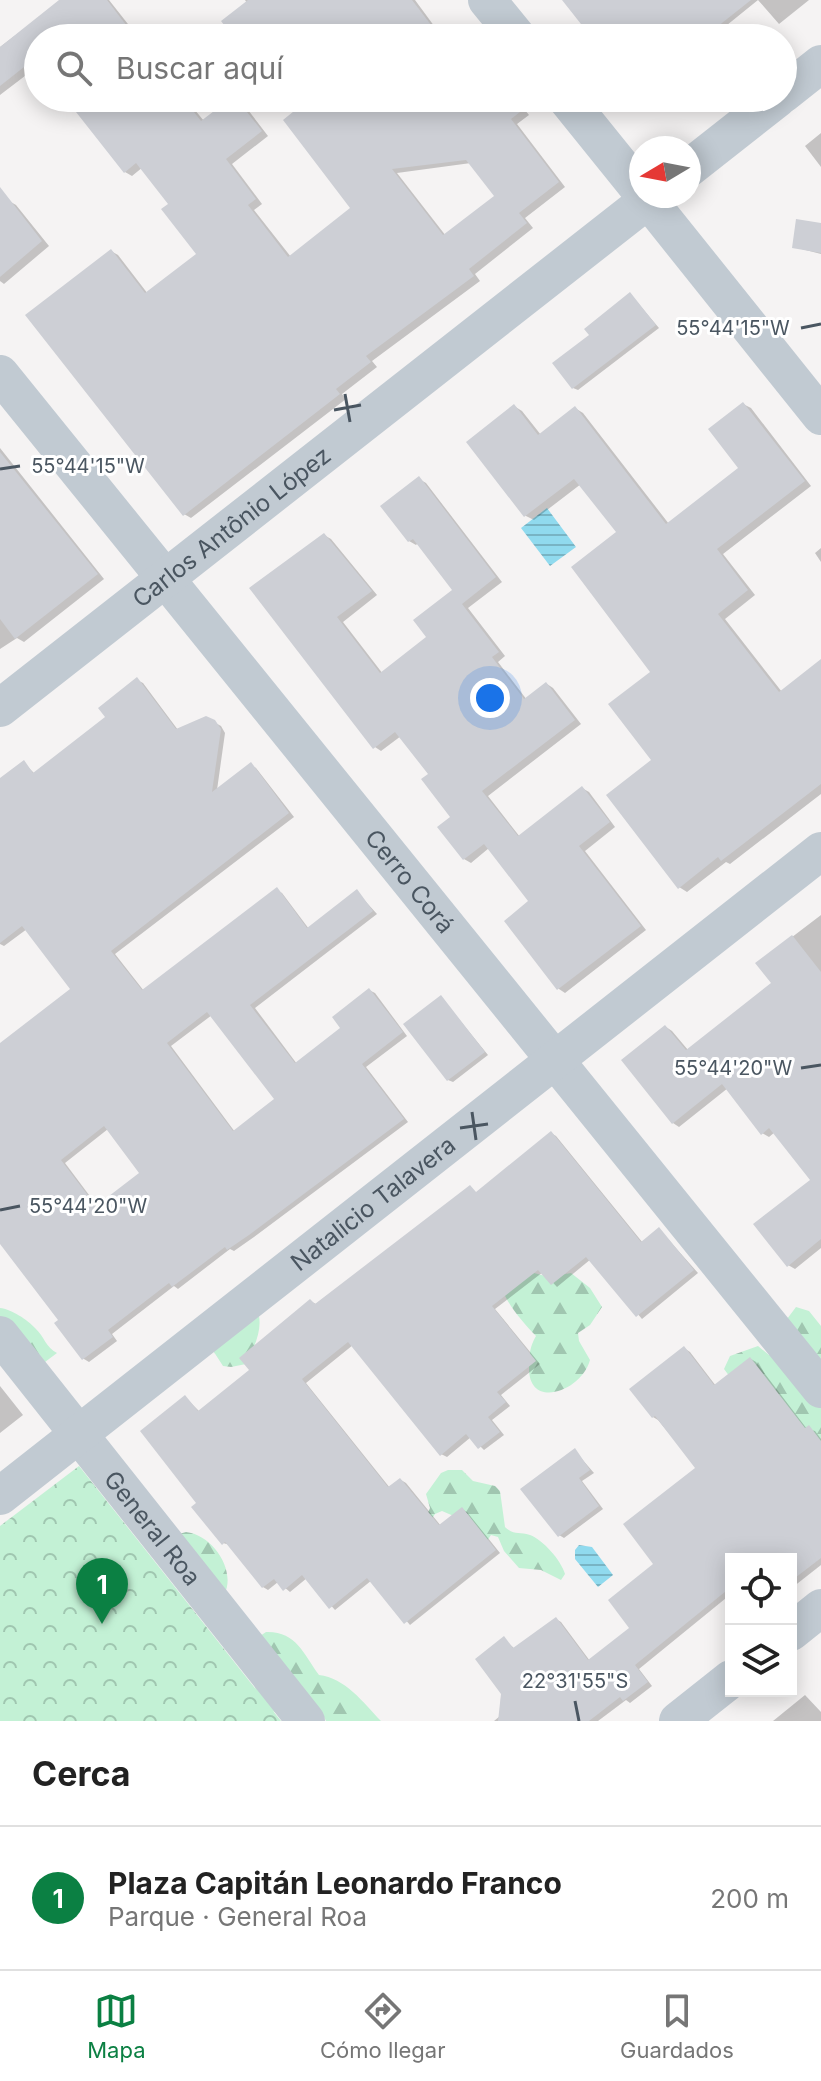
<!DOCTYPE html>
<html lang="es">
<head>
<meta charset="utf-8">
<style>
  body { margin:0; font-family:Inter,sans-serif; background:#f6f6f6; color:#222 }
  .controls { position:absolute; right:24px; bottom:24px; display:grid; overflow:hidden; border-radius:0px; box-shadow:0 4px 20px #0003 }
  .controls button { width:72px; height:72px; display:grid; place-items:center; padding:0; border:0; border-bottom:2px solid #e0e0e0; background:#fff; color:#222; font:40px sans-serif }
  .compass { position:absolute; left:629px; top:136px; width:72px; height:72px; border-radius:50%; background:#fff; box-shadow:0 4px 20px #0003; rotate:260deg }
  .you { position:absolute; left:490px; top:698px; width:28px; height:28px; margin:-20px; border:6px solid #fff; border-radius:50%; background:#1a73e8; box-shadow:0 0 0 12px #1a73e833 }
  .badge { display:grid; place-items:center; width:52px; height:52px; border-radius:50%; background:#0b8043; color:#fff; font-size:26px; font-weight:700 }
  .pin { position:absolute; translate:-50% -66px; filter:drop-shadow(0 2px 4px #0008) }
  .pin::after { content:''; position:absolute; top:42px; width:28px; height:24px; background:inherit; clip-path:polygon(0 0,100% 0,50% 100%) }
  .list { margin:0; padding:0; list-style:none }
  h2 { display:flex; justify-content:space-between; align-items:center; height:104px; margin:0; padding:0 32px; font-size:34px }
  h2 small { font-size:26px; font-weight:400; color:#767676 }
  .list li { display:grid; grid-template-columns:52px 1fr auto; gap:24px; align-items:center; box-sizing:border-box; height:144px; padding:0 32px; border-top:2px solid #e0e0e0 }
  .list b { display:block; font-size:30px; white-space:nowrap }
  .list p { margin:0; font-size:26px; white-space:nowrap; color:#767676 }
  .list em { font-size:26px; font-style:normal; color:#767676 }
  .icon { flex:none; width:44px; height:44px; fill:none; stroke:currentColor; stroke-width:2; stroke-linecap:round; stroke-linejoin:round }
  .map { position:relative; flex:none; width:821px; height:1721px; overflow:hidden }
  .search { position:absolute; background:#fff; box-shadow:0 4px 20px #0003; left:24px; right:24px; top:24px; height:88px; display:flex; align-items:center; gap:20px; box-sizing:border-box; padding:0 28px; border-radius:44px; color:#767676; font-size:30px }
  .sheet { height:248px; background:#fff }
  nav { display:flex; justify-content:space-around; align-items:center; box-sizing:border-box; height:112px; border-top:2px solid #e0e0e0; background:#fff; font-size:22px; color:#767676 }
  nav a { display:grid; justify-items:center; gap:4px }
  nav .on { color:#0b8043 }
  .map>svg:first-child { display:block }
  .forest { fill:url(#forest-firs) }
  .park { fill:url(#park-crowns) }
  .water { fill:url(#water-rules) }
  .shadow { fill:#0003; fill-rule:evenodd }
  .building { fill:#cdcfd5; fill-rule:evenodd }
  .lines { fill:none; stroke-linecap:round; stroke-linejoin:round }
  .street { stroke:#c1cad2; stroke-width:38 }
  .ticks { fill:none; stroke:#4a5661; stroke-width:3 }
  .labels { text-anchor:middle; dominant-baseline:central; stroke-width:6; stroke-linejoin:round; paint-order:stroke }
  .street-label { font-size:24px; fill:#4a5661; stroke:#fff }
  .ticks-label { font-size:20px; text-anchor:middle; fill:#4a5661; stroke:#fff; stroke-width:6; stroke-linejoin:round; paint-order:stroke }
</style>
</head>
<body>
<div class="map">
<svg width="821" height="1721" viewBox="0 0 821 1721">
  <defs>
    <pattern id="forest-firs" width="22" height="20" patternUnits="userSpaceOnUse" patternTransform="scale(2)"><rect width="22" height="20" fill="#c3f1d5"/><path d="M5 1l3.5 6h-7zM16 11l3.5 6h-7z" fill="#a0c6b0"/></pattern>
    <pattern id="park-crowns" width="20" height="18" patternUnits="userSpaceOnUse" patternTransform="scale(2)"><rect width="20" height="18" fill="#c3f1d5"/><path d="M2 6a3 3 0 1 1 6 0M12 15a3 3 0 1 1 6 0" fill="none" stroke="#a0c6b0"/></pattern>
    <pattern id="water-rules" width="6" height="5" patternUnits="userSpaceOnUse" patternTransform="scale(2)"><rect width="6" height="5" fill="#90daee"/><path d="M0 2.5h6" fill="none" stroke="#78b4c4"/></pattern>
  </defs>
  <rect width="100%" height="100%" fill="#f5f3f3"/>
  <path class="forest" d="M534,1273L549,1277L571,1273L590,1288L602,1307L590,1325L578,1333L579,1341L590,1360C582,1391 528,1411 529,1367C529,1355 530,1346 536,1336C525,1325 508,1305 503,1291Z
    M796,1307L809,1311L821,1326V1443L733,1381L724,1369L730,1356L758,1346L769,1355L787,1319Z
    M0,1308C11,1309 28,1320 35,1328C44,1336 46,1348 57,1353L45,1362L0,1359Z
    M259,1316C262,1333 253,1349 246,1364L231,1367L223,1366L212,1349Z
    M448,1470H462L473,1481L495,1486L500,1491L505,1527C515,1536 519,1531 530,1535C543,1540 561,1560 565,1574L561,1580L541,1570L519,1568L504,1551L498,1537L491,1535L487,1541L456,1517L442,1511L435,1514L431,1520L427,1515L430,1508L426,1494L441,1473Z
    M186,1532C213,1535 237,1571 224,1595L179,1534Z
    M266,1632C296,1631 303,1653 319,1675C345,1678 363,1702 381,1721H326L324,1717C307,1716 281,1718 267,1708C249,1696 253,1659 254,1640Z"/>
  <path class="park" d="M79,1466L281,1721H0V1526Z"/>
  <path class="water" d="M547,508L576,547L550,566L521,528Z
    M579,1545L592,1547L613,1575L598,1587L575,1559V1550Z"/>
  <path class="shadow" d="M62,0H109L139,38H38V66L0,95V47Z
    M245,0H415L443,38H236L247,3Z
    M564,0H809L779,24L758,0L711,38H594Z
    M67,98H185L204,121L234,98L242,102L268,136L232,164L262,204L254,210L291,257L353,208L313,98H515L529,115L517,124L565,187L525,218L533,228L475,274L480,281L372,361L377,367L342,394L346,399L191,518L184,514L111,251L118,255L148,294L198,255L171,204L143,167L132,176L125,172ZM471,163L497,196L446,236L397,173Z
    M642,98H662L651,107Z
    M821,133V167L805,146Z
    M0,200L9,201L16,205L49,246L4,284L0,281Z
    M821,225V254L794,247Z
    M631,295L659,328L578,390L573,388L592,335Z
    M743,404L751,408L811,486L723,554L755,595L725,619L782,692L821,662V794L730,864L726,862L687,892L679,887L654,761L652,672L619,533L581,484L534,520L526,516L469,442L514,406L522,411L541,435L575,408L583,413L669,524L741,468Z
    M0,448L104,579L24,642L17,638L0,649Z
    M419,479L426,483L502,582L468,608L505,656L498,662L527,700L547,684L553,688L581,724L488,796L520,837L582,788L589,792L615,827L585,851L646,930L565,993L559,989L506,921L531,902L489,848L471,863L464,859L452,817L431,774L401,736L381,751L375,747L252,589L324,535L331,539L377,595L343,622L383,674L429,637L454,590L418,543L416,545L409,541Z
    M821,548V562L815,553Z
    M137,680L143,683L178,730L206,718L221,726L225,733L217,790L251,765L256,768L294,817L115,954L144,991L277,890L282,893L309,929L357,892L377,914L255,1008L297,1064L343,1028L369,990L375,993L407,1036L366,1067L408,1122L254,1237L234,1251L230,1249L178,1289L174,1286L112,1334L117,1341L89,1362L84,1359L57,1324L60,1321L0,1242V1045L73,989L27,929L4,946L0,944V784L25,764L35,774L107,717ZM212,1015L277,1100L235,1132L171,1046ZM108,1129L142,1173L98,1207L65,1163Z
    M821,915V1248L795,1269L788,1265L813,1180L775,1132L769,1137L762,1133L728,1088L679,1127L673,1123L666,1027L672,1031L688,1050L773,984L758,963Z
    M441,997L488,1055L453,1082L448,1080Z
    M551,1133L556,1136L643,1243L659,1229L698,1273L642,1319L591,1259L557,1287L543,1272L495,1309L540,1364L501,1395L510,1406L492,1420L504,1435L484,1450L471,1437L447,1457L441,1454L353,1345L306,1383L390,1488L401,1480L406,1483L441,1526L462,1509L467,1512L500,1553L410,1625L372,1580L335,1610L307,1578L290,1592L278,1582L268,1590L263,1587L230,1545L223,1543L199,1503L185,1397L200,1412L251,1370L310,1301L316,1304L470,1188L478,1194Z
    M684,1348L690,1352L716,1386L751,1359L756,1362L807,1429L815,1431L821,1439V1565L793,1587L791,1585V1559H731V1594L639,1669L652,1686L630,1703L626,1700L598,1721H494L500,1716L504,1639L515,1649L556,1619L561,1622L590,1661L632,1628L656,1565L698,1468L658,1420L653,1417Z
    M0,1386L23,1415L0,1433Z
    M575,1451L594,1473L582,1481L603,1509L564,1538L559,1535Z
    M805,1695L821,1712V1721H773Z"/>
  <path class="building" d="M59,0H107L136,38H38V56L0,86V47Z
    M248,0H412L441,38H234L221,21Z
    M562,0H751L703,38H592Z
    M65,98H183L201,121L231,98H236L262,131L226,159L256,199L248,205L288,257L350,208L283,120L310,98H538L511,119L559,182L519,213L527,223L469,269L474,276L366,356L371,362L336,389L340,394L183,516L25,315L111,249L145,293L196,254L161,209L168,204L136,163L124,173ZM466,160L494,196L443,235L392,169Z
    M0,187L42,241L0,277Z
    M796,219L821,223V253L792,248Z
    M630,292L656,325L572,389L552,363L589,335L584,329Z
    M743,402L805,481L717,549L748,590L718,614L779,692L821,659V784L721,861L718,857L678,889L606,795L651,760L608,704L650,672L571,567L616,532L574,479L524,517L466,442L514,404L538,435L575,406L666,524L738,468L708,429Z
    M0,452L98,574L15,639L0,619Z
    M419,476L496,577L462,604L499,652L492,657L524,699L546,682L575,720L482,791L518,836L582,786L610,822L579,846L641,926L557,990L504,921L528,901L484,844L463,860L437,827L450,817L421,779L428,774L395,732L373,749L249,588L324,533L372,591L337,617L380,673L426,637L413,620L452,590L413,539L408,542L380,506Z
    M137,677L176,729L206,716L215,720L221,729L212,792L251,762L289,813L111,951L142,990L277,887L307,928L357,889L373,911L250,1005L295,1063L340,1028L332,1017L369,988L403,1032L362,1064L404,1119L249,1235L227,1250L225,1247L172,1287L169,1283L108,1330L113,1337L82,1360L54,1323L58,1320L0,1244V1043L70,989L22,926L0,943V778L24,760L33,773L105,717L98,708ZM207,1012L274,1099L233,1131L167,1043ZM104,1126L139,1173L96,1206L61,1160Z
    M792,935L821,972V1239L787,1267L753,1224L810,1180L769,1128L761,1135L722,1084L672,1124L621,1060L665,1025L686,1050L771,983L755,963Z
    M441,995L485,1052L447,1081L403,1024Z
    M551,1131L641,1242L659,1227L694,1270L636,1317L586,1257L551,1285L538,1270L492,1306L536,1361L497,1392L506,1402L488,1417L500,1432L478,1449L466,1434L440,1456L348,1342L302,1379L388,1487L400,1478L439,1525L462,1507L496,1550L404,1624L367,1578L329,1609L302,1575L283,1591L274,1579L262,1588L225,1542L222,1545L191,1507L196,1503L140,1431L185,1395L198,1411L249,1370L239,1358L310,1299L315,1304L470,1185L476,1192Z
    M684,1346L714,1385L750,1357L805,1428L809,1425L821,1441V1558L791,1581V1559H731V1587L635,1665L648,1682L623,1701L620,1697L589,1721H498L501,1694L475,1659L504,1636L513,1648L556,1617L588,1660L629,1628L608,1600L653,1564L623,1524L695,1468L655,1416L652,1418L629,1389Z
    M575,1448L590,1470L579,1478L599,1506L558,1537L520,1489Z"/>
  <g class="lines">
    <g class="street">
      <path d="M487,0L518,38"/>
      <path d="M783,94L821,64"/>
      <path d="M566,98L641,191"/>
      <path d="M689,168L778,98"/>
      <path d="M645,196L821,416"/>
      <path id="s1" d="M0,374L821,1389"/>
      <path id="s2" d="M0,708L653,196"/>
      <path id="s3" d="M0,1335L306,1721"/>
      <path id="s4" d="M0,1496L821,851"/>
      <path d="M791,1632L821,1608"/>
      <path d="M678,1721L731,1679"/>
    </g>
  </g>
  <path class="ticks" d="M801,328L821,324M345,394L350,422M334,410L361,405M0,469L20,466M801,1068L821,1065M472,1112L476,1140M460,1128L488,1124M0,1210L20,1206M575,1701L579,1721"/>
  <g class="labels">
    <g class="street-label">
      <text stroke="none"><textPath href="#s2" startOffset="294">Carlos Antônio López</textPath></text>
      <text stroke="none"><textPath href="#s1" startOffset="652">Cerro Corá</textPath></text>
      <text stroke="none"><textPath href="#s4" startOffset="474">Natalicio Talavera</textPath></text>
      <text stroke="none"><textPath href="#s3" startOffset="246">General Roa</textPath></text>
    </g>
  </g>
  <g class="ticks-label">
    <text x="733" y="335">55°44'15"W</text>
    <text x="88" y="473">55°44'15"W</text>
    <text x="733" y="1075">55°44'20"W</text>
    <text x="88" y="1213">55°44'20"W</text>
    <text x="575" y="1688">22°31'55"S</text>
  </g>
</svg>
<div class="controls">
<button><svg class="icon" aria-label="locate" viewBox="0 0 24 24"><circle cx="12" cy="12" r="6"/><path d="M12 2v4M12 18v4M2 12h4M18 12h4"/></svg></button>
<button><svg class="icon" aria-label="layers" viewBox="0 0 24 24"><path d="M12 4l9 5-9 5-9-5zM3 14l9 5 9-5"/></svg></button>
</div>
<svg class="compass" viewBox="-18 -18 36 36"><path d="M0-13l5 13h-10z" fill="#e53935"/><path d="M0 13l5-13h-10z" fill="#767676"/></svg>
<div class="you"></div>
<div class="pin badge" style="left:102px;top:1624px">1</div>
<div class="search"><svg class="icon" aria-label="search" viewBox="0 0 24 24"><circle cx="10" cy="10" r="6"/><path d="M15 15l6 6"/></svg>Buscar aquí</div>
</div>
<section class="sheet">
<h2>Cerca<small></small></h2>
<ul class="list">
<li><span class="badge">1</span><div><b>Plaza Capitán Leonardo Franco</b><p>Parque · General Roa</p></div><em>200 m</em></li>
</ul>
</section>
<nav>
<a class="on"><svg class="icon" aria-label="map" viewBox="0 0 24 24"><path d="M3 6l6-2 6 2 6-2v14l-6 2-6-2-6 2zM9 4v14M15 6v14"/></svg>Mapa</a>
<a><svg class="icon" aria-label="directions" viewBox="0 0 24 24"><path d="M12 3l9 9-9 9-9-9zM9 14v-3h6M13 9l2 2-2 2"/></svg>Cómo llegar</a>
<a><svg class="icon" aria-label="saved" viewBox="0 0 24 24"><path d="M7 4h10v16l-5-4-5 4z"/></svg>Guardados</a>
</nav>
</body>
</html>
